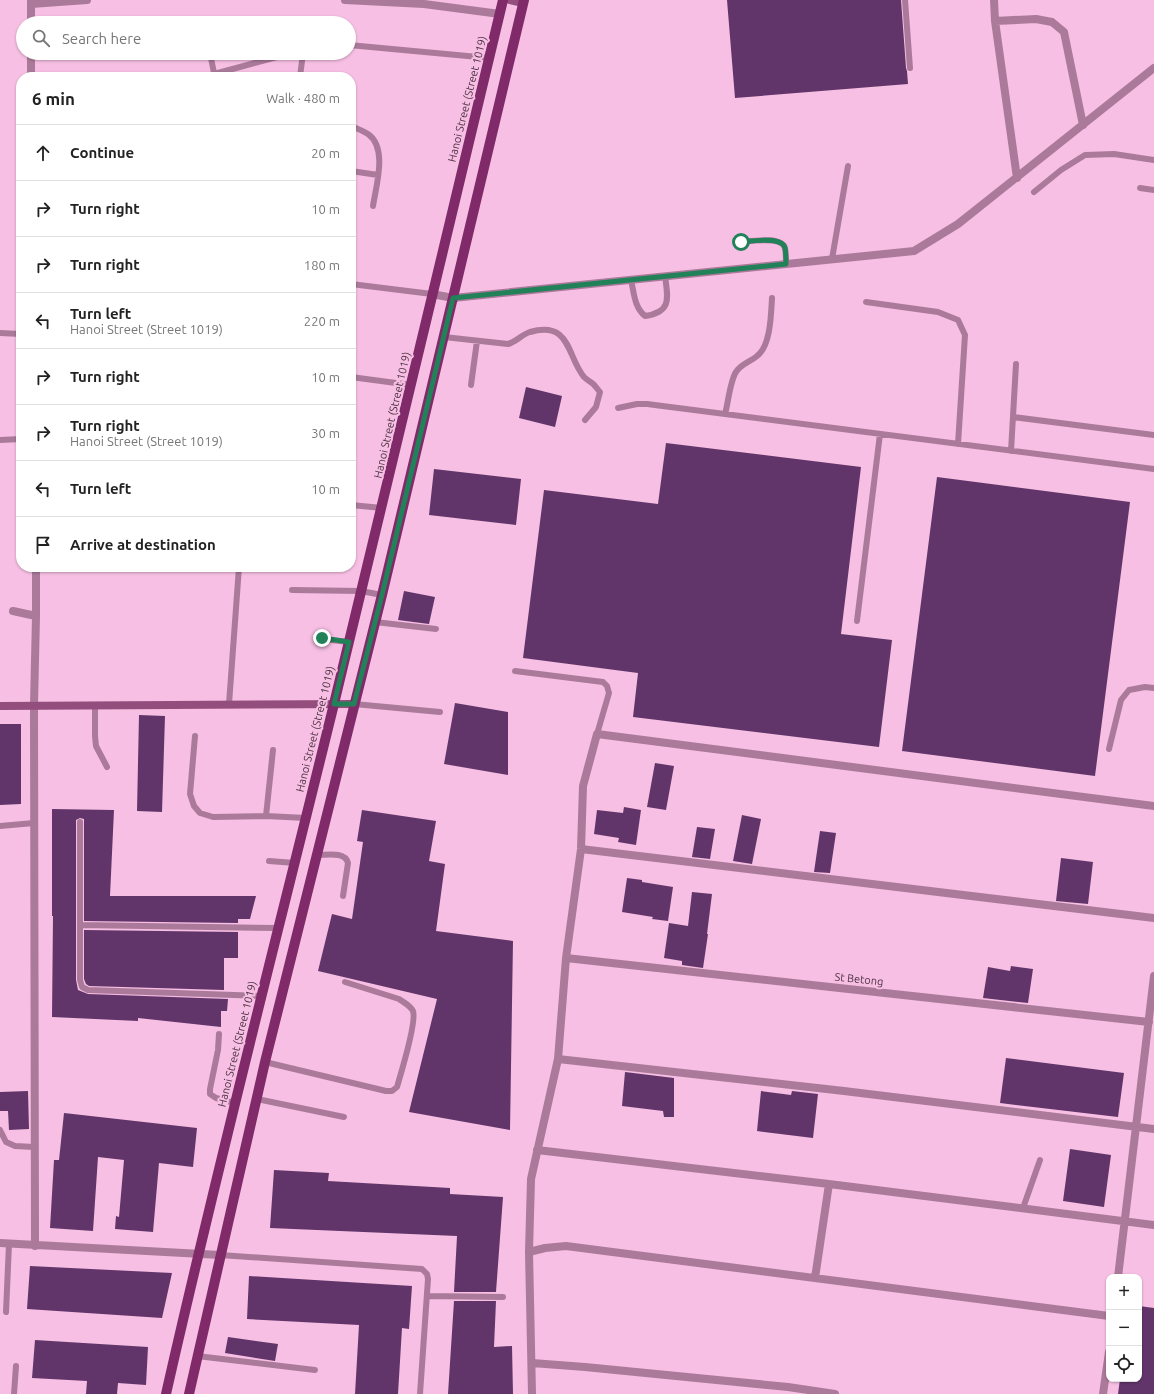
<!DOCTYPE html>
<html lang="en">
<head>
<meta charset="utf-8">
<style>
  body { margin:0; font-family:Ubuntu,sans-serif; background:#f2f2f2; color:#222 }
  .controls { position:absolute; right:12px; bottom:12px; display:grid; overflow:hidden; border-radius:8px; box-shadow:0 1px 3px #0004 }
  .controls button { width:36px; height:36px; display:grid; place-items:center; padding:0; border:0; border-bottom:1px solid #e0e0e0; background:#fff; color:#222; font:20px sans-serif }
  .stop { position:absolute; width:12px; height:12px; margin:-9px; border:3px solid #218158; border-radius:50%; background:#fff }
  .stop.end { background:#218158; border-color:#fff; box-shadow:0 1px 4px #0008 }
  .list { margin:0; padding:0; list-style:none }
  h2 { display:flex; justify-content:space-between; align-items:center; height:52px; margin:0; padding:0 16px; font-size:17px }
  h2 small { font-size:13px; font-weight:400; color:#767676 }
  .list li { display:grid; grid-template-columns:26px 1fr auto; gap:12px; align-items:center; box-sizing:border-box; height:56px; padding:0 16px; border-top:1px solid #e0e0e0 }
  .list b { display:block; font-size:15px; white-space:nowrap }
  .list p { margin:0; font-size:13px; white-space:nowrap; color:#767676 }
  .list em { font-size:13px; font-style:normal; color:#767676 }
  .icon { flex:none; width:22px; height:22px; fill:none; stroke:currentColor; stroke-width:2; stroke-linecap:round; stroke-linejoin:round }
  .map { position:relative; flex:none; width:1154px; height:1394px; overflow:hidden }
  .search { position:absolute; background:#fff; box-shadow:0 1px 3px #0004; left:16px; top:16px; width:340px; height:44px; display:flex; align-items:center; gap:10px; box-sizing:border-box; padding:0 14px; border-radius:22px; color:#767676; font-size:15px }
  .panel { position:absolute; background:#fff; box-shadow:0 1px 3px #0004; left:16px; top:72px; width:340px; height:500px; border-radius:16px }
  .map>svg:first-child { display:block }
  .building { fill:#61356a }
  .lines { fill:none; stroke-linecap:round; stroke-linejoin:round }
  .lane { stroke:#ab7a9a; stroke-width:6 }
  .street { stroke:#ab7a9a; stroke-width:8 }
  .secondary { stroke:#944e7e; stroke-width:8 }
  .primary { stroke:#812a69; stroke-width:10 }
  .route { stroke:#218158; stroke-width:5 }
  .labels { text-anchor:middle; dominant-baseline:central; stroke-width:4; stroke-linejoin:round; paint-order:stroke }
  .street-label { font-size:11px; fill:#4c3042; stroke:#f7bfe3 }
</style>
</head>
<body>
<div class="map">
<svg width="1154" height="1394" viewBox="0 0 1154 1394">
  <rect width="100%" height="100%" fill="#f7bfe3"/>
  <path class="building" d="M727,0H901L906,68L907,71L908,84L735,98Z
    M526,387L562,396L555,427L519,418Z
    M666,443L861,467L841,634L892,640L879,747L633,717L638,673L523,658L544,490L658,504Z
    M434,469L521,479L516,525L429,515Z
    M937,477L1130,502L1095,776L902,751Z
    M404,591L435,597L429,624L398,620Z
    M455,703L508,712V775L444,764Z
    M139,715L165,716L162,812L137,811Z
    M0,724H21V804L0,805Z
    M655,763L674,766L666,810L647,807Z
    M624,807L641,810L636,845L618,842L619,838L594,834L597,810L623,813Z
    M52,809L114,810L110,896H256L250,919H238V923L84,921V819L80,818L76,820V980L78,990L88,994L228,999L227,1011H221V1027L138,1018V1021L52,1017L53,916H52Z
    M362,810L436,821L429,861L445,864L436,931L513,941L510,1130L409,1112L437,999L318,971L332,914L352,919L363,842L357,841Z
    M742,815L761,819L752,864L733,861Z
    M697,827L715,829L710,859L692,857Z
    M820,831L836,833L830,873L814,872Z
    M1061,858L1093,862L1088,904L1056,901Z
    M627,878L642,880V882L673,887L668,921L652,919L653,917L622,912Z
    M692,892L712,894L707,934H708L703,968L682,965V961L664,958L669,923L688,926Z
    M84,930L238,932V958H224V990L89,986L86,984L84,979Z
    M1011,966L1033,969L1028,1003L983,998L988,967L1010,971Z
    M1006,1058L1124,1073L1118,1117L1000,1103Z
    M625,1072L674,1078V1117H664L663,1111L622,1106Z
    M28,1091L29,1129L9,1130L8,1111H0V1092Z
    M761,1091L791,1095L792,1091L818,1094L813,1138L757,1131Z
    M64,1113L197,1128L193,1167L159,1163L153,1232L115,1229L116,1216L119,1217L124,1160L98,1157L93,1231L50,1228L54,1160H59Z
    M1070,1149L1111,1155L1104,1207L1063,1201Z
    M274,1170L329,1173L328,1181L450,1188V1194L503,1197L496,1292H454L457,1236L270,1228Z
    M30,1266L172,1273L162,1318L27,1309Z
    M249,1276L412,1286L409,1329L402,1328L398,1394H355L359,1325L247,1319Z
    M454,1301H496L494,1347L512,1346L513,1394H448Z
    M1139,1306L1154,1308V1394H1118L1120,1379H1139Z
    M228,1337L278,1344L275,1361L225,1353Z
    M35,1340L148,1347L146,1385L118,1383L117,1394H86L87,1381L32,1378Z"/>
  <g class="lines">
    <path class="lane" d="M905,0L910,68
      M349,45L489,58
      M210,53L214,73
      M203,77L292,53
      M300,77L303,53
      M351,126C356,128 363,131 368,134C388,148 376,186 373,206
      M351,171L378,175
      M1140,188L1154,190
      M1034,192L1061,170L1085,155L1114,154L1154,160
      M741,242C752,241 782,236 785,248C786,253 786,259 786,264
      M832,259L848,166
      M631,280C634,292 634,307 645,316C672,312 668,298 665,276
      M351,284L432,294
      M866,302L938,312L958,320L965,335L958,444
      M0,333L21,334
      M444,337L508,344C516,342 521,335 530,332C571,320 567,357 584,377C586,379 589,381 592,383C595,385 597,389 600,392L596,407L585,420
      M351,377L411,385
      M471,385L477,341
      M618,408L637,404H647L1154,469
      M725,414C728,404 730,381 736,372C741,364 750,362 757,356C771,346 771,313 772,298
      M1013,417L1154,435
      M0,440L21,439
      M1011,451L1016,364
      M351,505L382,508
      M292,590L361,591L382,595
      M857,621L880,434
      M375,622L436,629
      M322,639L349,642
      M515,671L603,682L607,686L609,693L597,734
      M229,704L239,567
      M354,704L440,712
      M95,705V736L96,746L107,767
      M195,736L190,794L194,806L200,813L213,817L266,816L306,818
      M1109,749L1121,700L1129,690L1145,687L1154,688
      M266,816L273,750
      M80,822V980L82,987L88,990L262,996
      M0,826L34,823
      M317,855C327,855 345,851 348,863L343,896
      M269,861L295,863
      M80,925L278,928
      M219,1034L218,1050L210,1089V1094L216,1098L235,1103
      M265,1062L386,1091H392L397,1087C401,1073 417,1022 413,1011C410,1005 403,1002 399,999L345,982
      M257,1099L344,1117
      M0,1130L6,1142L15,1146L34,1147
      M1023,1208L1040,1160
      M220,1255L422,1269L427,1274L428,1279L420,1394
      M427,1296L503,1297
      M6,1312L9,1244
      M197,1356L315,1370
      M14,1394L16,1366"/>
    <path class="street" d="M31,0V23
      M345,0L424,4L500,14
      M994,0L995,21L1017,178
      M31,4L87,0
      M995,21L1036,19L1052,22L1064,32L1083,125
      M31,53V77
      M432,294L453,298L914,251L958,224L1154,68
      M13,611L36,616
      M581,849L1154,918
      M566,958L1149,1022
      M558,1059L844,1091L1154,1129
      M537,1150L829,1184L1154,1225
      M0,1243L220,1255
      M35,1246L34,705L36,616V567
      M529,1252L545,1248L566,1246L1109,1316
      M1118,1277L1154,976
      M815,1278L829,1184
      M532,1363L585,1367L788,1387L835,1394
      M532,1394L529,1252L531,1179L558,1059L566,958L581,849L583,786L597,734L1154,806
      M1103,1394L1109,1352"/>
    <path class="secondary" d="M510,0L523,3
      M0,706L354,704"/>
    <path class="primary" d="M166,1394C218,1164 277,936 333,708C391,472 446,236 503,0
      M189,1394L265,1062L382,595L524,0"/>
  </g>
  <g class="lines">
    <path class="route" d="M322,638L349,642L334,704H354L382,595L453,298L786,264C786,259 786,253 785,248C782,236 752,241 741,242"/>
  </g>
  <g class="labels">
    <g class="street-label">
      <text transform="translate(467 99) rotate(-76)">Hanoi Street (Street 1019)</text>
      <text transform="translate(392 415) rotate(-77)">Hanoi Street (Street 1019)</text>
      <text transform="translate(315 729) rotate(-76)">Hanoi Street (Street 1019)</text>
      <text transform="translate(859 979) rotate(6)">St Betong</text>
      <text transform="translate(237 1044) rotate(-76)">Hanoi Street (Street 1019)</text>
    </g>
  </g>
</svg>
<div class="controls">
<button>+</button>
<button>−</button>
<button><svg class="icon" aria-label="locate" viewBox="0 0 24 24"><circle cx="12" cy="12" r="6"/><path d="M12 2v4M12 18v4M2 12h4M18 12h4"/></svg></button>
</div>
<div class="stop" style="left:741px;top:242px"></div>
<div class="stop end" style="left:322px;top:638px"></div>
<div class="search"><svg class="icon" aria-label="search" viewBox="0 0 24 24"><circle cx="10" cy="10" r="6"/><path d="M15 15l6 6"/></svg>Search here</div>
<section class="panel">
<h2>6 min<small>Walk · 480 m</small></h2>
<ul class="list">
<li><svg class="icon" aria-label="ahead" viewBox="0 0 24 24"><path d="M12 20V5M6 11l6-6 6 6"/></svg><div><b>Continue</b></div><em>20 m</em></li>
<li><svg class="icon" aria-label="right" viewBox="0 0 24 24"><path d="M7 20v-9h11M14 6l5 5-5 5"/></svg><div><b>Turn right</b></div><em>10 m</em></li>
<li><svg class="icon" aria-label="right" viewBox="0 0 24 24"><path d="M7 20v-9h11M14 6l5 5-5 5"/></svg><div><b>Turn right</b></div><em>180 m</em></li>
<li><svg class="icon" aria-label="left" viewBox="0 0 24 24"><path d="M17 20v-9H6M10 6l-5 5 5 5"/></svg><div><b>Turn left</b><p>Hanoi Street (Street 1019)</p></div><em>220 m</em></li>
<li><svg class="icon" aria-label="right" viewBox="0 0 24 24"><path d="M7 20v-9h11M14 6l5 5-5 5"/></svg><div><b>Turn right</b></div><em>10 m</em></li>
<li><svg class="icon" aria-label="right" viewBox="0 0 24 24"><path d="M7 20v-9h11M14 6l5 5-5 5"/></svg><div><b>Turn right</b><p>Hanoi Street (Street 1019)</p></div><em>30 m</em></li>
<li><svg class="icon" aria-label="left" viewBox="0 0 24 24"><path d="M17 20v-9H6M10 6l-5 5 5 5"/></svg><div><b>Turn left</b></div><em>10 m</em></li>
<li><svg class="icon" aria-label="arrive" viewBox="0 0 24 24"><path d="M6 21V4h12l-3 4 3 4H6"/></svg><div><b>Arrive at destination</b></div></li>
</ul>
</section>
</div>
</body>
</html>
